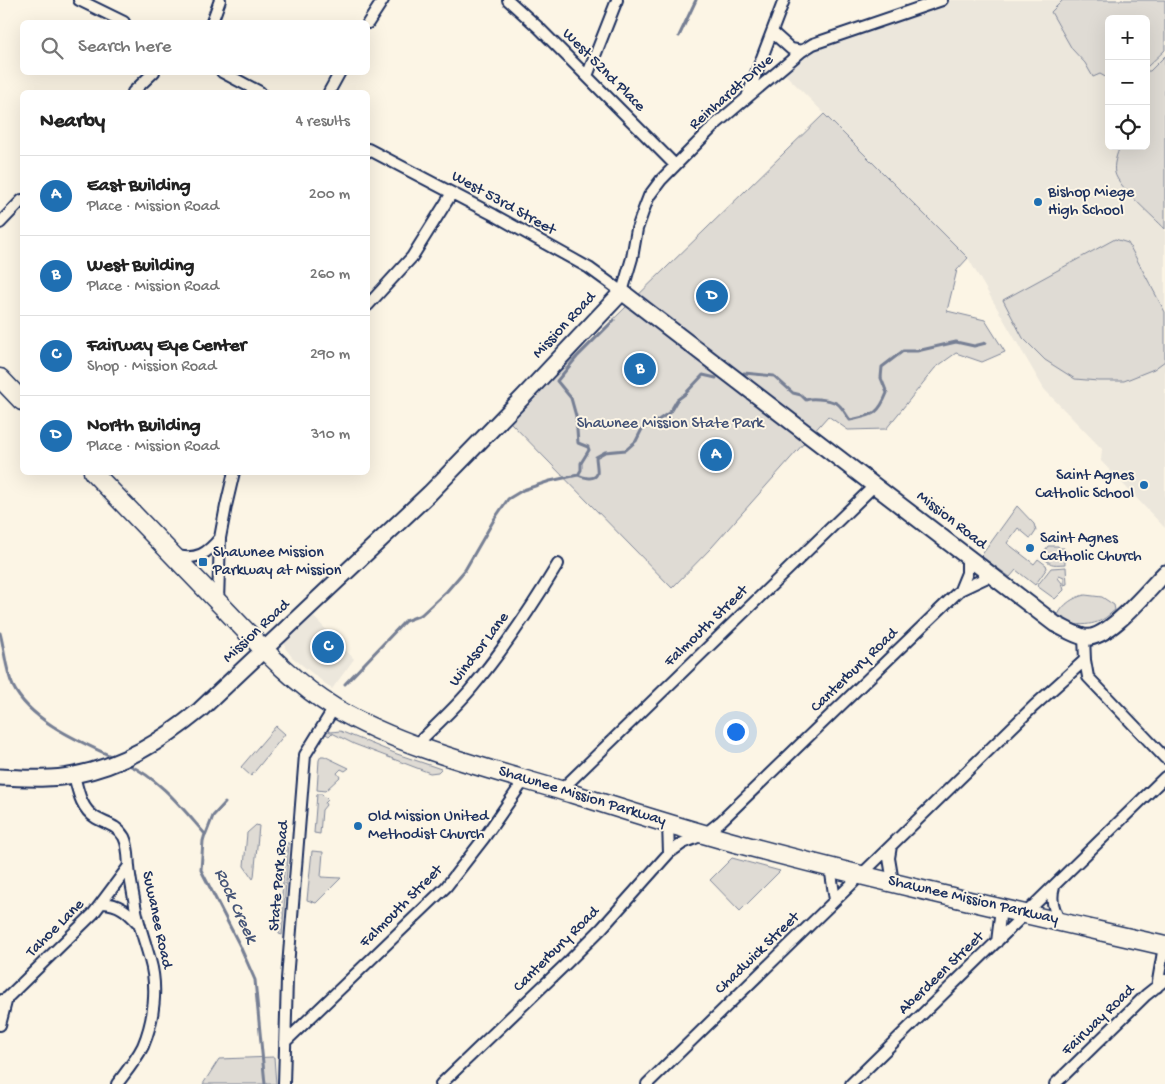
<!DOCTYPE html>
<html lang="en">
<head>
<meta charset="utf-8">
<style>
  body { margin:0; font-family:"Gochi Hand",sans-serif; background:#f6f6f6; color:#222 }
  .controls { position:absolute; right:15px; top:15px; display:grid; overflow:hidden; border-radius:8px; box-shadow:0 5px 20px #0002 }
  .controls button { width:45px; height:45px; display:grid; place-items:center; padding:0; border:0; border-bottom:1px solid #e0e0e0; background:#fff; color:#222; font:25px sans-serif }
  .you { position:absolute; left:735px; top:731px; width:18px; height:18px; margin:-12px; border:4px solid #fff; border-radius:50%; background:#1a73e8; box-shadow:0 0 0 8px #1a73e833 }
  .badge { display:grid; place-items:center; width:32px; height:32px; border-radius:50%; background:#1f6fb2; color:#fff; font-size:16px; font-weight:700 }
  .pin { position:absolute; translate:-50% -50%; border:2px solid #fff; box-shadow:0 1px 5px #0006 }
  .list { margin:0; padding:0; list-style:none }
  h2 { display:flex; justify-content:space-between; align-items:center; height:65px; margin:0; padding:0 20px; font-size:21px }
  h2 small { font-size:16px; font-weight:400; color:#767676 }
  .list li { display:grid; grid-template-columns:32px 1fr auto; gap:15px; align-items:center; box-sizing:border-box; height:80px; padding:0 20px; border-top:1px solid #e0e0e0 }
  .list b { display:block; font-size:19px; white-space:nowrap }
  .list p { margin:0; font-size:16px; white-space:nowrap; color:#767676 }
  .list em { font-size:16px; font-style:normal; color:#767676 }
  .icon { flex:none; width:28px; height:28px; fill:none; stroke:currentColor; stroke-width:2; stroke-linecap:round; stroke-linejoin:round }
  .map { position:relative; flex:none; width:1165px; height:1084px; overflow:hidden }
  .search { position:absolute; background:#fff; box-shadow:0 5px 20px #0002; left:20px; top:20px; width:350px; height:55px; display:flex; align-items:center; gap:12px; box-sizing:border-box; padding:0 18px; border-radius:8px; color:#767676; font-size:19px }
  .panel { position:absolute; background:#fff; box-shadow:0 5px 20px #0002; left:20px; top:90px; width:350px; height:385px; border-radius:8px }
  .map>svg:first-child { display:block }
  .built { fill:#ece7dc; fill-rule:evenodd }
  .green { fill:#dfdbd4; stroke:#7d8599 }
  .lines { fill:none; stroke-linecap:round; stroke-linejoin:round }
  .stream { stroke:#767f94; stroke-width:3 }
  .minor-casing { stroke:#1b2f5e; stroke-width:14 }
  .secondary-casing { stroke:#1b2f5e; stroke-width:19 }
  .trunk-casing { stroke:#1b2f5e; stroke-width:21 }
  .minor { stroke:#fcf5e5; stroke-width:10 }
  .secondary { stroke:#fcf5e5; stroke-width:15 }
  .trunk { stroke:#fcf5e5; stroke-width:18 }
  .poi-dot { fill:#1f6fb2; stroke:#fcf5e5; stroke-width:2 }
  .labels { text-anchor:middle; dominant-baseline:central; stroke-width:4; stroke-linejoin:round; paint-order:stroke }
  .street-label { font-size:16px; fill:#1b2f5e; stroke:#fcf5e5 }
  .poi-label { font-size:16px; fill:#1b2f5e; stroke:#fcf5e5; text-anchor:start }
  .park-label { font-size:16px; fill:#425176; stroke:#fcf5e5 }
  .water-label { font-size:18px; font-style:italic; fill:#485779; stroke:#fcf5e5 }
</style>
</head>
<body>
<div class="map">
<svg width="1165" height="1084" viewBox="0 0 1165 1084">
  <rect width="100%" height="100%" fill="#fcf5e5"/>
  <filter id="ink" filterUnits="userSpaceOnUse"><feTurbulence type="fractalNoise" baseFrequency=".02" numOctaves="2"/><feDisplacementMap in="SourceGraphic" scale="10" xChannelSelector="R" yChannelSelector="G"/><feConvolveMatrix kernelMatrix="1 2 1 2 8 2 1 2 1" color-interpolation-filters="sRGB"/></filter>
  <g filter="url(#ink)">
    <path class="built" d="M949,0H1165V528L1101,461L1102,449L1044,389L968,258L782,71L803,52ZM1109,19H1146V146H1109Z
      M312,615L354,659L332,689L292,657L285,648V642L289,636Z"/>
    <path class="green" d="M1063,0H1165V50L1148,66H1146V19H1109V79L1100,74L1093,77L1085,63L1072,49L1051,12Z
      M1165,56V229C1154,217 1118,187 1115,173C1113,165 1117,154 1120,146H1146V71H1150Z
      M824,114L968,258L957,270L947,311L985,320L1005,352L982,362L956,353L935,368L886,429L848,430L828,416L712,547L672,588L509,421Z
      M1115,239L1128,243L1165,312V361L1154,369L1124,381H1098L1075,379L1045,360L1023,338L1003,300Z
      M1017,506L1034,524L1036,531L1032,537L1030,538L1018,528L1007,543L1034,564L1038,559L1046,565L1047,568L1035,585L1016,570L1010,577L981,556Z
      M1048,546H1058L1059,548H1064L1065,564C1050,565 1052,565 1041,556Z
      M1066,567L1067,584L1064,585V577L1059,575L1058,578L1062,583L1064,590L1055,599L1037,586L1051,568Z
      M1085,595L1102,597L1114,605L1115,610C1111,613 1107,617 1102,620C1091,626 1066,628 1058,615C1063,604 1074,597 1085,595Z
      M276,726L285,734L251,776L241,767Z
      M326,730L331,732L340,731L397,754L441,769L438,772L430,773L354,744L332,733L329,736L324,733Z
      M321,756H324L349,768L345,771L341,769L337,773L340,777L325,791L317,790L319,760Z
      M317,794H322L328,800L325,803L326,805L322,810L320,834L314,833Z
      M256,825L259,826L254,877L253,879L244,866L247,833Z
      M286,843H289L282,935L279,934Z
      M312,851L323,852L321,877L341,878L316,903L307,900Z
      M732,858L780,871L740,911L710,880Z
      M274,1057L276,1084H203L219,1059Z"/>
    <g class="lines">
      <path class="stream" d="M679,36L696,0
        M744,373L774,376L793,393L801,395L806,400C812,397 836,400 840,406C844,410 846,415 850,420C872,415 878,416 887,393L881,378L882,367L903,351H917L956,342L974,346L986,343
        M578,475C582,477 594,481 597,474C598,470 596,461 596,457L605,452L626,450L636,441L642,429L654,423L670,412L677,400L685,394L703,375L716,378
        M0,633C5,651 5,669 13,686C30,721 81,742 115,758
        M345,684L405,621L421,615L447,591L465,570L495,518L508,499L523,490L550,481L578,475L581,470V463L589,450L588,447L578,443L576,416L571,398L557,381L577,357L614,320
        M127,764C160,779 182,808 205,834L203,841L201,870L240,946L255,980L265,1084
        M206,834L213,816L225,803"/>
      <defs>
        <path id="minor" d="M79,0L124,22
          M508,0L539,28L675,165
          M212,22L220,0
          M368,23L383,0
          M772,32L791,49L802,51
          M222,72L260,92
          M587,76L617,0
          M133,92L154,72
          M329,92L340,72
          M747,97L784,0
          M368,149L494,215L589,268L622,292L632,258L637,229L644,209L649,196L661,180L716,124L802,51L813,44L942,0
          M0,223L22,200
          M368,305L412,257L452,193
          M176,556C197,560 207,554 220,538
          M960,590L967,573V555
          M218,601L220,538L226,506L234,472
          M1084,637L1085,660L1088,677L1165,758
          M416,745C434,727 453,710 470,690C502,652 532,607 558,564
          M74,775C78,791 81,809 96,818C106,824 117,825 124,837C129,847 128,857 129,867C130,880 133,892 135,905C138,924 145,941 150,960C158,987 154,1020 143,1046C136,1060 126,1072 117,1084
          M561,790L875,485
          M891,846L889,858L893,882
          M669,853L683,843L705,834L720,822L960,590L992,575
          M830,867L835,900
          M1054,887C1050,900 1054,909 1060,922
          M103,903C119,904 127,911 137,922
          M997,942L1001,908
          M1157,987L1164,946
          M0,1001L7,998L93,914L129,866
          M0,1025L7,998
          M285,1042L446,887L484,838L525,779
          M284,1084L287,979L305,755L334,708
          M441,1084L567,963L602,928L669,853L668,824
          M647,1084L1034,706L1085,660
          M851,1084L1165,777
          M1055,1084L1146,995L1165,980"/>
        <path id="secondary" d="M0,777C24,778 50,780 74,775C122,766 162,741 200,710L430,493L524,396L622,292L1055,624C1064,628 1074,635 1084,637C1107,642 1149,589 1165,573"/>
        <path id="trunk" d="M0,378L22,401
          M93,472C135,516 177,559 219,603C255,640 290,681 335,708C406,750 495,770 573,794C631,812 689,831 747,846C886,883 1026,914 1165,946"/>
      </defs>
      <use href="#minor" class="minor-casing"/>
      <use href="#secondary" class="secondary-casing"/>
      <use href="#trunk" class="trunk-casing"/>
      <use href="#minor" class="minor"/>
      <use href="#secondary" class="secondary"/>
      <use href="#trunk" class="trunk"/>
    </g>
  </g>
  <g class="poi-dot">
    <circle cx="1038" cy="202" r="5"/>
    <circle cx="1144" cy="485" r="5"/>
    <circle cx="1030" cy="548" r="5"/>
    <rect x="198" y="557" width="10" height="10" rx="2.5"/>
    <circle cx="358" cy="826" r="5"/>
  </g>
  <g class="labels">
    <g class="street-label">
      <text transform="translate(603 71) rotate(45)">West 52nd Place</text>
      <text transform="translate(732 93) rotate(-41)">Reinhardt Drive</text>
      <text transform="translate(503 204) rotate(29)">West 53rd Street</text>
      <text transform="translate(565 326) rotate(-47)">Mission Road</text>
      <text transform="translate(951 521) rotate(38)">Mission Road</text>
      <text transform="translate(707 627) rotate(-44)">Falmouth Street</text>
      <text transform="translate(257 632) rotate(-43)">Mission Road</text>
      <text transform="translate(480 650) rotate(-53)">Windsor Lane</text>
      <text transform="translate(855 671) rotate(-44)">Canterbury Road</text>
      <text transform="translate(582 797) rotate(17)">Shawnee Mission Parkway</text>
      <text transform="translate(280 876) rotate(-85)">State Park Road</text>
      <text transform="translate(973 901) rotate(13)">Shawnee Mission Parkway</text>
      <text transform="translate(402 907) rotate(-45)">Falmouth Street</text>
      <text transform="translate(156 920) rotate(78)">Suwanee Road</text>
      <text transform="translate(56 929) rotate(-45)">Tahoe Lane</text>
      <text transform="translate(557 950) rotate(-45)">Canterbury Road</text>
      <text transform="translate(758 954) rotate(-44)">Chadwick Street</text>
      <text transform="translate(942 974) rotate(-44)">Aberdeen Street</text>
      <text transform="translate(1099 1021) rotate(-44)">Fairway Road</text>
    </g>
    <g class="poi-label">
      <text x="1048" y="193">Bishop Miege<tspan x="1048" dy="18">High School</tspan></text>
      <text x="1134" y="476" text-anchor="end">Saint Agnes<tspan x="1134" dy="18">Catholic School</tspan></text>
      <text x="1040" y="539">Saint Agnes<tspan x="1040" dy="18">Catholic Church</tspan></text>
      <text x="213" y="553">Shawnee Mission<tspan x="213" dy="18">Parkway at Mission</tspan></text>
      <text x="368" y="817">Old Mission United<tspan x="368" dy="18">Methodist Church</tspan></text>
    </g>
    <g class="park-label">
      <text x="670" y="424">Shawnee Mission State Park</text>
    </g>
    <g class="water-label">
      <text transform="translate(235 906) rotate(65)">Rock Creek</text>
    </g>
  </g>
</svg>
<div class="controls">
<button>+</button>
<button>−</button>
<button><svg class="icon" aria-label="locate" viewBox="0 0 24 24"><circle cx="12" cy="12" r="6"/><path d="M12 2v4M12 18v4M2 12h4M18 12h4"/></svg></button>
</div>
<div class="you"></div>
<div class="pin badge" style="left:716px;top:455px">A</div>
<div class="pin badge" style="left:640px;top:369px">B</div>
<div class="pin badge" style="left:328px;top:647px">C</div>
<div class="pin badge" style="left:712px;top:296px">D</div>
<div class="search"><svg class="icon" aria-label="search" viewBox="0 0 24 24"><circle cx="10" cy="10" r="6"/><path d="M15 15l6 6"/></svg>Search here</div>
<section class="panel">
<h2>Nearby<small>4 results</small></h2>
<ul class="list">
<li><span class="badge">A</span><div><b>East Building</b><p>Place · Mission Road</p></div><em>200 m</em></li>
<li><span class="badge">B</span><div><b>West Building</b><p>Place · Mission Road</p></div><em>260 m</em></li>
<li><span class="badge">C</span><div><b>Fairway Eye Center</b><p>Shop · Mission Road</p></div><em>290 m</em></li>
<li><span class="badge">D</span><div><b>North Building</b><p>Place · Mission Road</p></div><em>310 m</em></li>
</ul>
</section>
</div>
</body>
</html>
